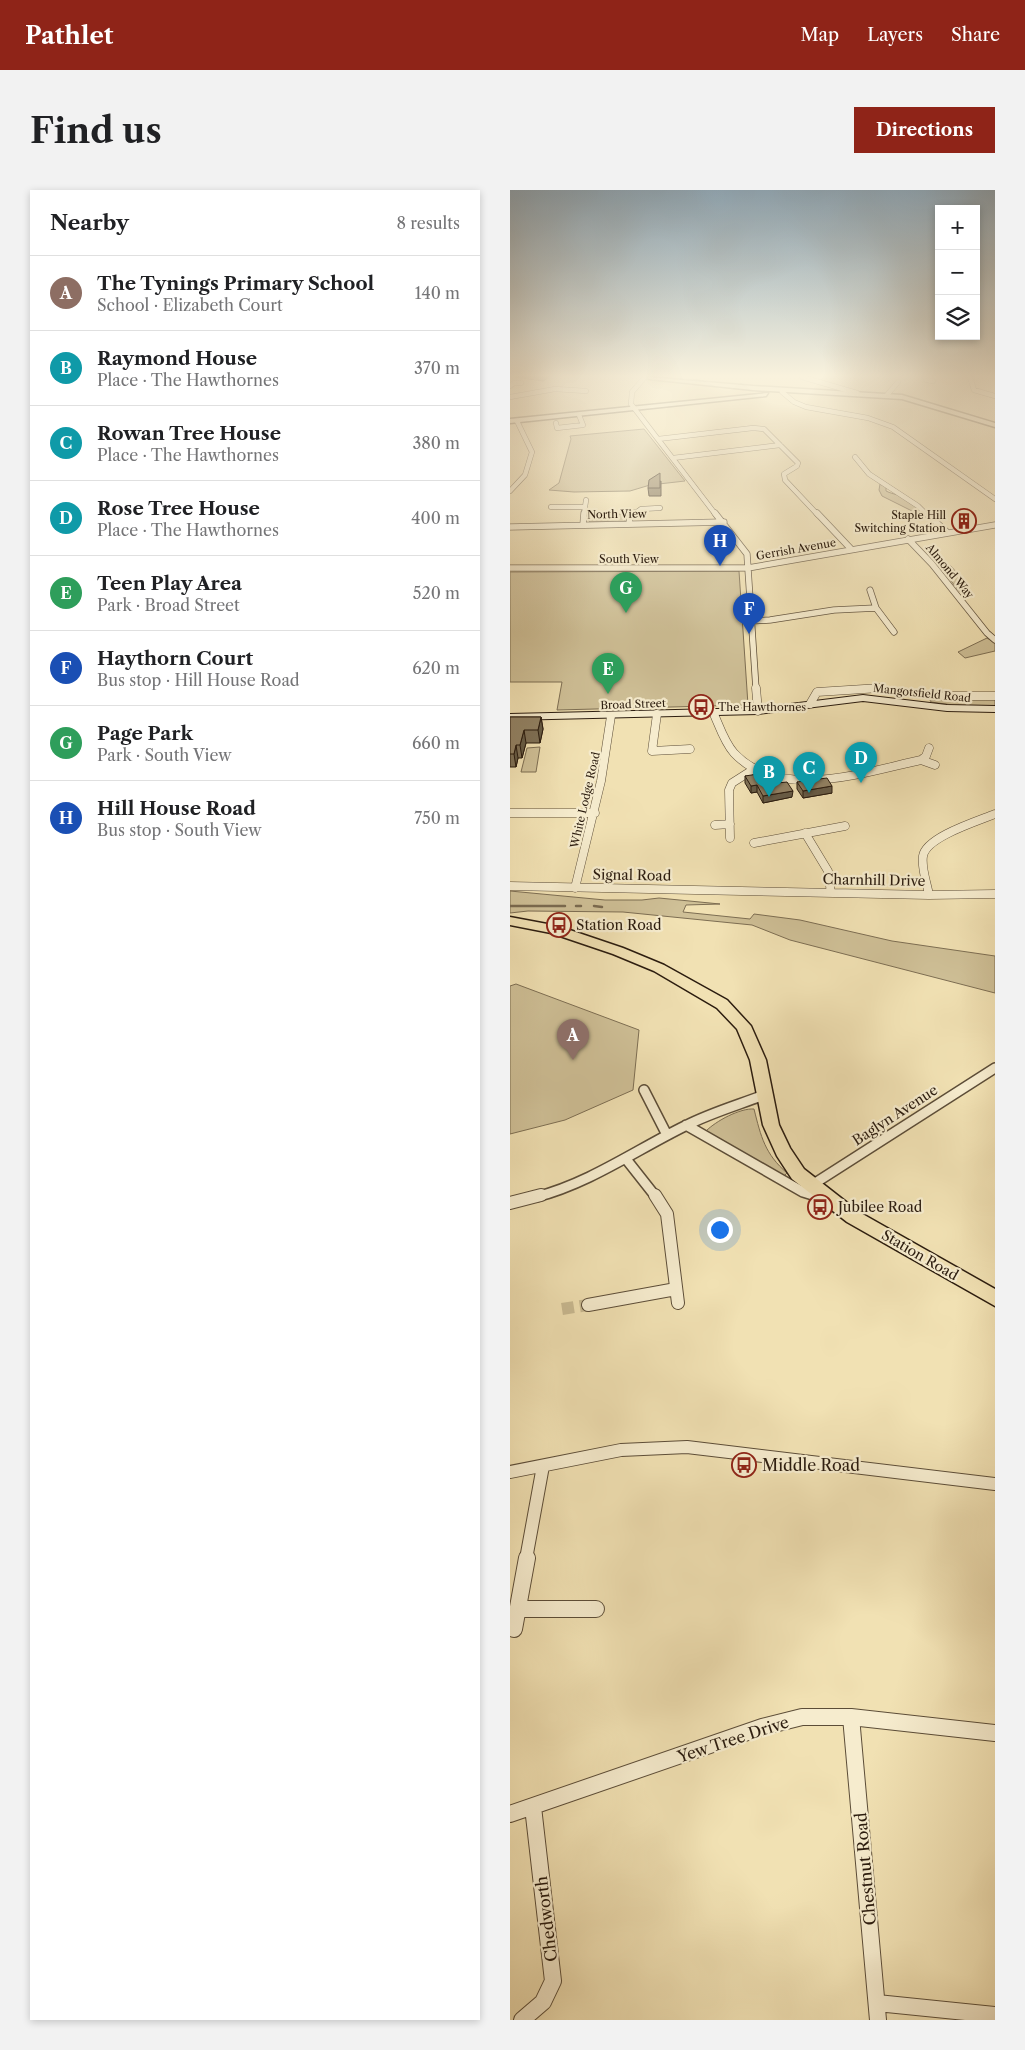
<!DOCTYPE html>
<html lang="en">
<head>
<meta charset="utf-8">
<style>
  body { margin:0; font-family:"Libre Caslon Text",serif; background:#f2f2f2; color:#202124 }
  .controls { position:absolute; right:15px; top:15px; display:grid; overflow:hidden; border-radius:0px; box-shadow:0 2px 8px #0003 }
  .controls button { width:45px; height:45px; display:grid; place-items:center; padding:0; border:0; border-bottom:1px solid #e0e0e0; background:#fff; color:#202124; font:25px sans-serif }
  .you { position:absolute; left:209px; top:1039px; width:18px; height:18px; margin:-12px; border:4px solid #fff; border-radius:50%; background:#1a73e8; box-shadow:0 0 0 8px #1a73e833 }
  .badge { display:grid; place-items:center; width:32px; height:32px; border-radius:50%; background:#8f2418; color:#fff; font-size:16px; font-weight:700 }
  .pin { position:absolute; translate:-50% -41px; filter:drop-shadow(0 1px 2px #0008) }
  .pin::after { content:''; position:absolute; top:26px; width:18px; height:15px; background:inherit; clip-path:polygon(0 0,100% 0,50% 100%) }
  .list { margin:0; padding:0; list-style:none }
  h2 { display:flex; justify-content:space-between; align-items:center; height:65px; margin:0; padding:0 20px; font-size:21px }
  h2 small { font-size:16px; font-weight:400; color:#757577 }
  .list li { display:grid; grid-template-columns:32px 1fr auto; gap:15px; align-items:center; box-sizing:border-box; height:75px; padding:0 20px; border-top:1px solid #e0e0e0 }
  .list b { display:block; font-size:19px; white-space:nowrap }
  .list p { margin:0; font-size:16px; white-space:nowrap; color:#757577 }
  .list em { font-size:16px; font-style:normal; color:#757577 }
  .icon { flex:none; width:28px; height:28px; fill:none; stroke:currentColor; stroke-width:2; stroke-linecap:round; stroke-linejoin:round }
  .map { position:relative; flex:none; width:485px; height:1830px; overflow:hidden; border-radius:0px }
  header { display:flex; align-items:center; gap:30px; box-sizing:border-box; height:70px; padding:0 25px; background:#8f2418; color:#fff }
  header strong { font-size:24px }
  nav { display:flex; gap:28px; margin-inline-start:auto; font-size:18px }
  .intro { display:flex; align-items:center; justify-content:space-between; box-sizing:border-box; height:120px; padding:0 30px }
  h1 { margin:0; font-size:35px }
  .button { padding:12px 22px; border-radius:0px; background:#8f2418; color:#fff; font-size:18px; font-weight:700 }
  main { display:flex; gap:30px; padding:0 30px }
  aside { flex:1; background:#fff; border-radius:0px; box-shadow:0 2px 8px #0003 }
  .map>svg:first-child { display:block }
  .green { fill:#cfc097; stroke:#7d6e53 }
  .lines { fill:none; stroke-linecap:round; stroke-linejoin:round }
  .stream { stroke:#7a6a50; stroke-width:2.5 }
  .minor-tunnel { stroke:#c9ba92; stroke-width:12; stroke-dasharray:12 6; stroke-linecap:butt }
  .minor-far5-casing { stroke:#5c4d38; stroke-width:5.5 }
  .minor-far4-casing { stroke:#5c4d38; stroke-width:7 }
  .minor-far3-casing { stroke:#5c4d38; stroke-width:9 }
  .minor-far2-casing { stroke:#5c4d38; stroke-width:12 }
  .minor-far1-casing { stroke:#5c4d38; stroke-width:14 }
  .minor-casing { stroke:#5c4d38; stroke-width:18 }
  .tertiary-casing { stroke:#5c4d38; stroke-width:3 }
  .secondary-casing { stroke:#2b1c0f; stroke-width:2 }
  .primary-casing { stroke:#2b1c0f; stroke-width:3 }
  .minor-far5 { stroke:#f6ecce; stroke-width:4.5 }
  .minor-far4 { stroke:#f6ecce; stroke-width:5.5 }
  .minor-far3 { stroke:#f6ecce; stroke-width:8 }
  .minor-far2 { stroke:#f6ecce; stroke-width:9 }
  .minor-far1 { stroke:#f6ecce; stroke-width:12 }
  .minor { stroke:#f6ecce; stroke-width:16 }
  .tertiary { fill:#f6ecce; fill-rule:evenodd }
  .secondary { fill:#f6ecce; fill-rule:evenodd }
  .primary { fill:#f1e1b3; fill-rule:evenodd }
  .wall { fill:#7e7056; stroke:#2b1c0f }
  .shaded-wall { fill:#665b46; stroke:#2b1c0f }
  .building { fill:#928264; stroke:#2b1c0f }
  .labels { text-anchor:middle; dominant-baseline:central; stroke-width:4.5; stroke-linejoin:round; paint-order:stroke }
  .far-street-label { font-size:11px; fill:#2b1c0f; stroke:#f6ecce }
  .far-poi-label { font-size:11px; fill:#2b1c0f; stroke:#f6ecce; text-anchor:end }
  .street-label { font-size:14px; fill:#2b1c0f; stroke:#f6ecce }
  .poi-label { font-size:14px; fill:#2b1c0f; stroke:#f6ecce; text-anchor:start }
  .near-poi-label { font-size:16px; fill:#2b1c0f; stroke:#f6ecce; text-anchor:start }
  .near-street-label { font-size:16px; fill:#2b1c0f; stroke:#f6ecce }
</style>
</head>
<body>
<header>
<strong>Pathlet</strong>
<nav><a>Map</a><a>Layers</a><a>Share</a></nav>
</header>
<div class="intro"><h1>Find us</h1><a class="button">Directions</a></div>
<main>
<aside>
<h2>Nearby<small>8 results</small></h2>
<ul class="list">
<li><span class="badge" style="background:#8d6e63">A</span><div><b>The Tynings Primary School</b><p>School · Elizabeth Court</p></div><em>140 m</em></li>
<li><span class="badge" style="background:#0f9aa8">B</span><div><b>Raymond House</b><p>Place · The Hawthornes</p></div><em>370 m</em></li>
<li><span class="badge" style="background:#0f9aa8">C</span><div><b>Rowan Tree House</b><p>Place · The Hawthornes</p></div><em>380 m</em></li>
<li><span class="badge" style="background:#0f9aa8">D</span><div><b>Rose Tree House</b><p>Place · The Hawthornes</p></div><em>400 m</em></li>
<li><span class="badge" style="background:#2e9e5b">E</span><div><b>Teen Play Area</b><p>Park · Broad Street</p></div><em>520 m</em></li>
<li><span class="badge" style="background:#1a4fb4">F</span><div><b>Haythorn Court</b><p>Bus stop · Hill House Road</p></div><em>620 m</em></li>
<li><span class="badge" style="background:#2e9e5b">G</span><div><b>Page Park</b><p>Park · South View</p></div><em>660 m</em></li>
<li><span class="badge" style="background:#1a4fb4">H</span><div><b>Hill House Road</b><p>Bus stop · South View</p></div><em>750 m</em></li>
</ul>
</aside>
<div class="map">
<svg width="485" height="1830" viewBox="0 0 485 1830">
  <rect width="100%" height="100%" fill="#f1e1b3"/>
  <filter id="stains"><feTurbulence type="fractalNoise" baseFrequency=".004" numOctaves="4"/><feColorMatrix values="0 0 0 0 .2 0 0 0 0 .09 0 0 0 0 .02 0 0 0 .5 -.17"/></filter>
  <radialGradient id="worn" r=".72"><stop offset=".6" stop-color="#630" stop-opacity="0"/><stop offset="1" stop-color="#630" stop-opacity=".3"/></radialGradient>
  <path class="green" d="M134,239L175,291L140,295L120,301L64,302L39,300L49,293L61,249L60,246Z
    M370,294L376,297V301C380,303 384,304 388,305C399,310 409,320 418,329L372,306L369,300Z
    M119,324L114,332H80L77,328L78,325Z
    M427,373L441,376L455,393L452,401H449Z
    M229,381L238,515L47,520L52,492H0V382Z
    M477,448L485,453V461L455,468L448,462Z
    M485,509V516C464,518 442,515 421,512L420,510Z
    M30,557L26,582H11L17,558Z
    M0,701L95,710H132L149,708L210,714L176,715L173,722L240,729L244,724L290,730L382,751L485,766V803L280,750L242,735L113,722L18,721L0,723Z
    M6,794L129,840L123,900L55,930L0,944V796Z
    M244,919C251,947 255,964 277,983L274,986L199,945L196,941C206,931 230,918 244,919Z"/>
  <g class="lines">
    <path class="stream" d="M0,716H55
      M66,716H71
      M84,716L92,717"/>
    <path class="minor-tunnel" d="M52,1119L78,1115"/>
    <defs>
      <path id="minor-far5" d="M135,187L122,202L121,214L206,325
        M292,187L347,203
        M415,187L416,190L423,191
        M460,187L464,200L485,206
        M0,196L4,193H11
        M272,202L284,212L296,217L358,228L383,237L485,309
        M377,205L388,192
        M0,207L45,199L76,201
        M46,233L47,238L73,235L69,225
        M148,249L243,238L254,239L288,273L287,276L274,284L275,290L308,325
        M345,267L359,284L408,316L417,325
        M163,268L270,255
        M0,301L15,285L22,262L7,231
        M41,317H74
        M74,325L76,310
        M123,325L131,319L150,318"/>
      <path id="minor-far4" d="M205,323L237,364L246,499
        M307,323L341,359
        M416,323L437,342
        M119,334L120,327L125,323
        M73,335L74,323
        M0,337L214,332
        M398,349L422,374L477,443L485,450
        M0,378H238L485,335
        M360,400L366,418L384,442
        M241,431L260,430L324,420L366,418
        M349,499L373,498"/>
      <path id="minor-far3" d="M246,498L248,521
        M434,506H485
        M300,514L307,502L370,498
        M203,522C209,535 214,552 224,563C270,612 355,582 411,570L416,566L419,558
        M147,524L142,561L180,559
        M411,570L425,575
        M0,623H85
        M205,635L220,634
        M295,643L318,681L321,703
        M220,648L219,600L222,593L244,579
        M244,653L335,636
        M0,696L419,705L485,704
        M65,698L91,591L101,526
        M419,705C417,693 411,678 413,666C416,647 468,631 485,624"/>
      <path id="minor-far2" d="M134,900L157,945
        M176,935L293,1002L309,1007
        M116,969L146,1007
        M302,995L485,878
        M26,1007C80,993 126,960 175,936C200,923 228,915 254,905"/>
      <path id="minor-far1" d="M145,1005L157,1024L168,1113
        M305,1005L314,1008
        M0,1013L31,1005
        M78,1115L166,1099
        M0,1282L111,1260L177,1257L485,1294
        M16,1369L33,1276"/>
      <path id="minor" d="M9,1419H86
        M4,1439L17,1368
        M341,1527L368,1830
        M0,1624L252,1537L292,1527H341L485,1543
        M367,1813L485,1825
        M12,1830L33,1812L43,1791L23,1617"/>
      <path id="tertiary" d="M137,187L243,196L392,205L485,233V237L392,209L243,200L139,189Z
        M258,203L256,206L0,233V229Z"/>
      <path id="secondary" d="M353,505L437,515L485,516V522L437,521L353,511L248,524L0,530V524L248,518Z"/>
      <path id="primary" d="M0,727L48,736L113,758L154,775L217,810L241,836L256,870L269,935L280,958L294,979L349,1022L485,1099V1116L337,1032L282,989L267,966L253,935L240,870L227,839L207,818L144,781L103,764L41,743L0,735Z"/>
    </defs>
    <use href="#minor-far5" class="minor-far5-casing"/>
    <use href="#minor-far4" class="minor-far4-casing"/>
    <use href="#minor-far3" class="minor-far3-casing"/>
    <use href="#minor-far2" class="minor-far2-casing"/>
    <use href="#minor-far1" class="minor-far1-casing"/>
    <use href="#minor" class="minor-casing"/>
    <use href="#tertiary" class="tertiary-casing"/>
    <use href="#secondary" class="secondary-casing"/>
    <use href="#primary" class="primary-casing"/>
    <use href="#minor-far5" class="minor-far5"/>
    <use href="#minor-far4" class="minor-far4"/>
    <use href="#minor-far3" class="minor-far3"/>
    <use href="#minor-far2" class="minor-far2"/>
    <use href="#minor-far1" class="minor-far1"/>
    <use href="#minor" class="minor"/>
    <use href="#tertiary" class="tertiary"/>
    <use href="#secondary" class="secondary"/>
    <use href="#primary" class="primary"/>
  </g>
  <path class="wall" d="M5,187H39L33,191Z
    M151,291V306H139L138,298Z
    M0,527H31L33,539L30,553H16L12,568H8L6,577H0Z
    M235,586L250,587L258,594L282,607L253,613L247,602L241,603L235,593Z
    M287,592L322,603L293,608L287,599Z"/>
  <path class="shaded-wall" d="M32,187H39L33,191Z
    M31,527L33,539L30,553L28,540Z
    M14,540L16,553L12,568L10,555Z
    M6,555L8,568L6,577L4,564Z
    M247,595V602L241,603V596Z
    M322,596V603L293,608V601Z
    M283,601L282,607L253,613V606Z"/>
  <path class="building" d="M150,283V298H138L139,290Z
    M0,527H31L28,540H14L10,555H6L4,564H0Z
    M248,584L250,587L253,586L258,594L277,592L283,601L253,606L247,595L241,596L235,586Z
    M317,588L322,596L293,601L287,592Z"/>
  <linearGradient id="sky" x2="0" y2="1"><stop stop-color="#91abbc"/><stop offset="0.42" stop-color="#f9f2dd"/><stop offset="1" stop-color="#f9f2dd" stop-opacity="0"/></linearGradient>
  <rect width="485" height="443" fill="url(#sky)"/>
  <defs>
    <symbol id="building-ring" viewBox="-11 -11 22 22"><circle r="9.5" fill="#f6ecce" stroke="#8f2418" stroke-width="1.5"/><path d="M-4-6H4V6H1V3H-1V6H-4ZM-2.5-4.3h1.7v1.8h-1.7ZM.8-4.3h1.7v1.8H.8ZM-2.5-1h1.7V.8h-1.7ZM.8-1h1.7V.8H.8Z" fill="#8f2418"/></symbol>
    <symbol id="bus-ring" viewBox="-11 -11 22 22"><circle r="9.5" fill="#f6ecce" stroke="#8f2418" stroke-width="1.5"/><path d="M-5-6H5V4H4V6H2V4H-2V6H-4V4H-5ZM-3.5-4V0h7V-4ZM-3.5 1.2v1.5H-2V1.2ZM2 1.2v1.5H3.5V1.2Z" fill="#8f2418"/></symbol>
  </defs>
  <g fill-rule="evenodd">
    <use href="#building-ring" x="440" y="317" width="28" height="28"/>
    <use href="#bus-ring" x="177" y="503" width="28" height="28"/>
    <use href="#bus-ring" x="35" y="721" width="28" height="28"/>
    <use href="#bus-ring" x="296" y="1003" width="28" height="28"/>
    <use href="#bus-ring" x="220" y="1261" width="28" height="28"/>
  </g>
  <g class="labels">
    <g class="far-street-label">
      <text transform="translate(107 324) rotate(-1)">North View</text>
      <text transform="translate(286 359) rotate(-10)">Gerrish Avenue</text>
      <text x="119" y="369">South View</text>
      <text transform="translate(440 381) rotate(50)">Almond Way</text>
      <text transform="translate(412 503) rotate(6)">Mangotsfield Road</text>
      <text transform="translate(123 514) rotate(-2)">Broad Street</text>
      <text transform="translate(75 610) rotate(-77)">White Lodge Road</text>
    </g>
    <g class="far-poi-label">
      <text x="436" y="325">Staple Hill<tspan x="436" dy="13">Switching Station</tspan></text>
      <text x="208" y="517" text-anchor="start">The Hawthornes</text>
    </g>
    <g class="street-label">
      <text transform="translate(122 685) rotate(1)">Signal Road</text>
      <text transform="translate(364 690) rotate(1)">Charnhill Drive</text>
      <text transform="translate(385 925) rotate(-33)">Baglyn Avenue</text>
      <text transform="translate(410 1065) rotate(30)">Station Road</text>
    </g>
    <g class="poi-label">
      <text x="66" y="735">Station Road</text>
      <text x="328" y="1017">Jubilee Road</text>
    </g>
    <g class="near-poi-label">
      <text x="252" y="1275">Middle Road</text>
    </g>
    <g class="near-street-label">
      <text transform="translate(223 1549) rotate(-18)">Yew Tree Drive</text>
      <text transform="translate(355 1679) rotate(-95)">Chestnut Road</text>
      <text transform="translate(36 1729) rotate(-97)">Chedworth</text>
    </g>
  </g>
  <rect width="100%" height="100%" filter="url(#stains)"/>
  <rect width="100%" height="100%" fill="url(#worn)"/>
</svg>
<div class="controls">
<button>+</button>
<button>−</button>
<button><svg class="icon" aria-label="layers" viewBox="0 0 24 24"><path d="M12 4l9 5-9 5-9-5zM3 14l9 5 9-5"/></svg></button>
</div>
<div class="you"></div>
<div class="pin badge" style="left:63px;top:870px;background:#8d6e63">A</div>
<div class="pin badge" style="left:259px;top:607px;background:#0f9aa8">B</div>
<div class="pin badge" style="left:299px;top:603px;background:#0f9aa8">C</div>
<div class="pin badge" style="left:351px;top:593px;background:#0f9aa8">D</div>
<div class="pin badge" style="left:98px;top:504px;background:#2e9e5b">E</div>
<div class="pin badge" style="left:239px;top:444px;background:#1a4fb4">F</div>
<div class="pin badge" style="left:116px;top:423px;background:#2e9e5b">G</div>
<div class="pin badge" style="left:210px;top:376px;background:#1a4fb4">H</div>
</div>
</main>
</body>
</html>
